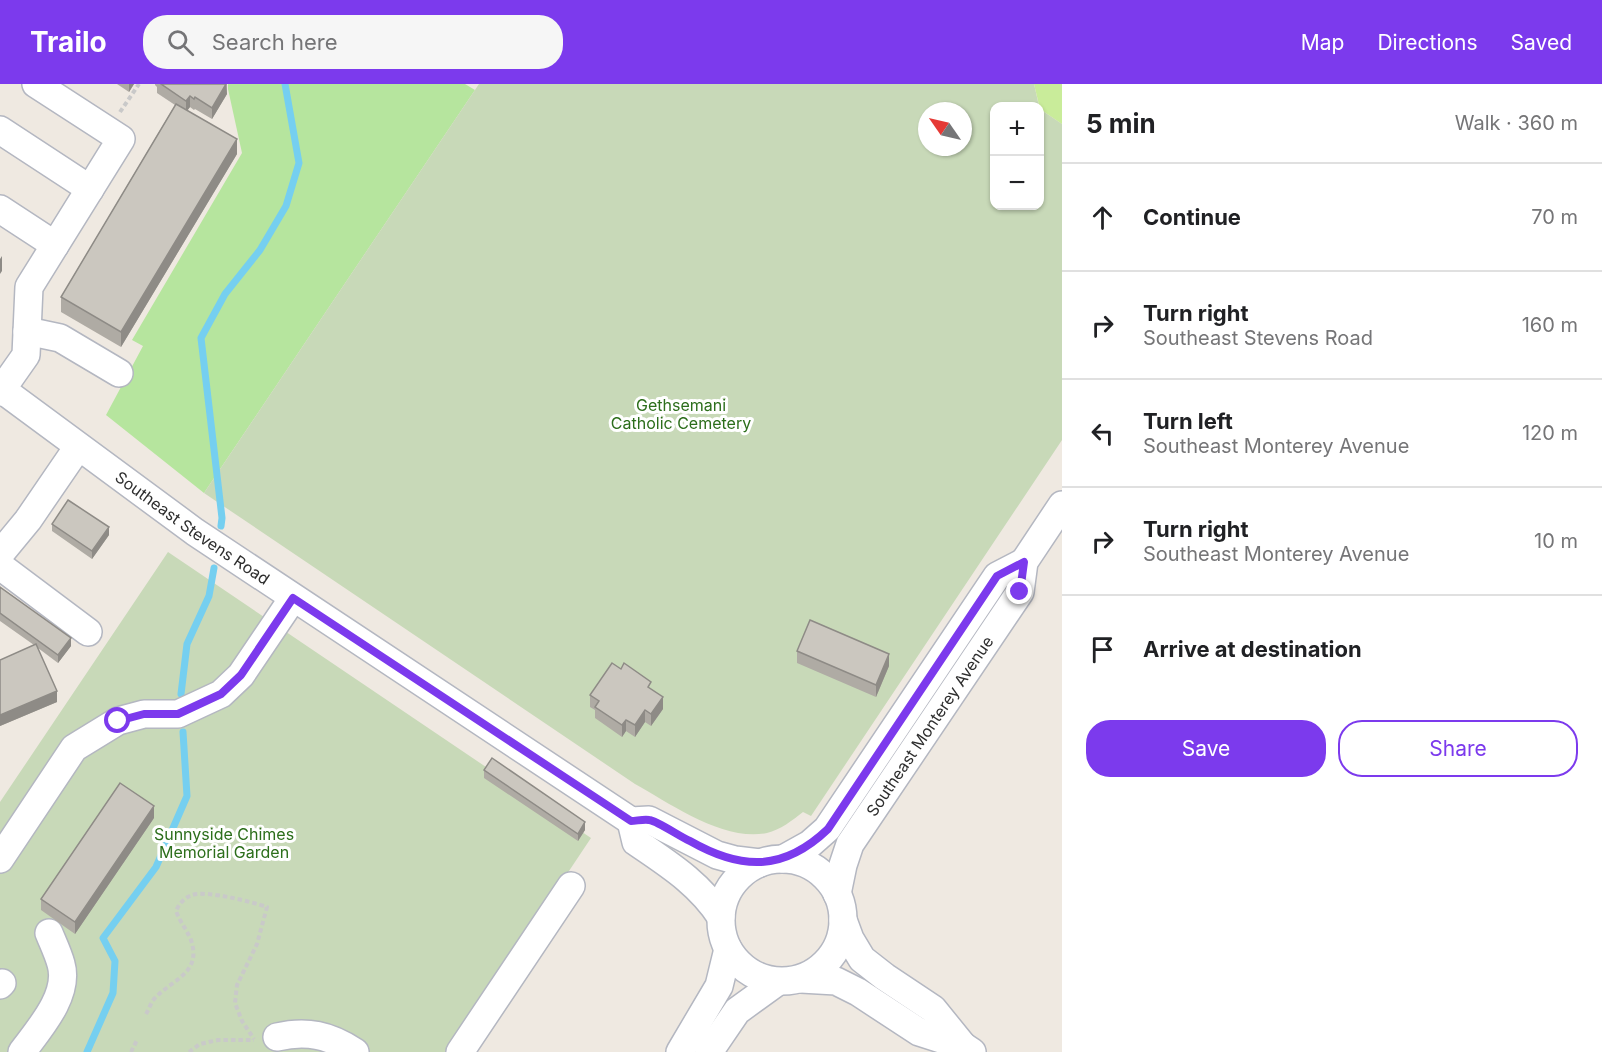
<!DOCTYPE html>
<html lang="en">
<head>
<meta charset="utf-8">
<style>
  body { margin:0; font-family:Inter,sans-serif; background:#f6f6f6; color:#202124 }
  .controls { position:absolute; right:18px; top:18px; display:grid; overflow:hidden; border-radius:12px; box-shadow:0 2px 4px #0004 }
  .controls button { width:54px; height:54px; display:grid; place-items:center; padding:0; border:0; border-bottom:2px solid #e0e0e0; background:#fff; color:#202124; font:30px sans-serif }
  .compass { position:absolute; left:918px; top:18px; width:54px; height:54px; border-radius:50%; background:#fff; box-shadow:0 2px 4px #0004; rotate:304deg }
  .stop { position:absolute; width:18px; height:18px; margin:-14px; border:4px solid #7c3aed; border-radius:50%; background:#fff }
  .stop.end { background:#7c3aed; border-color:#fff; box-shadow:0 2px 6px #0008 }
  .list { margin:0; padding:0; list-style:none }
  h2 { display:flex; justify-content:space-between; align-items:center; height:78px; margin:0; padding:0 24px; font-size:26px }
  h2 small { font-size:20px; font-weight:400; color:#757577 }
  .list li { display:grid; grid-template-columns:39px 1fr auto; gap:18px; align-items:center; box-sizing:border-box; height:108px; padding:0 24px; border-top:2px solid #e0e0e0 }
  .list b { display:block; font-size:22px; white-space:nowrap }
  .list p { margin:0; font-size:20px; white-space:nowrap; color:#757577 }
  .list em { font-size:20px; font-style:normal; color:#757577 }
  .actions { display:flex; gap:12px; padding:18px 24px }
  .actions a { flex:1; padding:14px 0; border:2px solid #7c3aed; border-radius:24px; text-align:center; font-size:21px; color:#7c3aed }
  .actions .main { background:#7c3aed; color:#fff }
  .icon { flex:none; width:33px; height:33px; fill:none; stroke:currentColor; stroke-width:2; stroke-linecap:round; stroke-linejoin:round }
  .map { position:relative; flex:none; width:1062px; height:968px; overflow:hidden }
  header { display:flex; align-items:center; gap:36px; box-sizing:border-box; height:84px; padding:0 30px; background:#7c3aed; color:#fff }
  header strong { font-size:28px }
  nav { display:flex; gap:33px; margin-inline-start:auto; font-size:21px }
  .search { width:420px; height:54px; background:#f6f6f6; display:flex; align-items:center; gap:15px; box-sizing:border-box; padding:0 21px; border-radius:24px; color:#757577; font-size:22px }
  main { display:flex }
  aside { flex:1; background:#fff }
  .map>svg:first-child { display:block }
  .green { fill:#b6e59e }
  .cemetery { fill:#c8d9b8; fill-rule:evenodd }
  .pitch { fill:#c9ec9a }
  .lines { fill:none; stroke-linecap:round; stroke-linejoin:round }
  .stream { stroke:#75cff0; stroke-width:7 }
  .minor-casing { stroke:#b4b7c1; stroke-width:30 }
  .path { stroke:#c9c9c9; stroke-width:4; stroke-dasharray:4.5 3; stroke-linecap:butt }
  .minor { stroke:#fff; stroke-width:27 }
  .wall { fill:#afaba4 }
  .shaded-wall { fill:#8e8b86 }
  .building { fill:#cbc7bf; stroke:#8e8b86; stroke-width:1.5 }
  .route { stroke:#7c3aed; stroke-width:8 }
  .labels { text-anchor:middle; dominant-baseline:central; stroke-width:6; stroke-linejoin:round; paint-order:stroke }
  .park-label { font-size:16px; fill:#2c6e1b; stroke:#fff }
  .street-label { font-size:16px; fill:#2e2e2e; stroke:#fff }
</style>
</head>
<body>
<header>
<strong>Trailo</strong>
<div class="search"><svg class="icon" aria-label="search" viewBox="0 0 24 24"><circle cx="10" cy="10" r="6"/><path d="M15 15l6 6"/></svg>Search here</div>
<nav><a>Map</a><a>Directions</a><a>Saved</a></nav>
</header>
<main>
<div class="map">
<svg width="1062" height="968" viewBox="0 0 1062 968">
  <rect width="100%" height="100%" fill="#efe9e1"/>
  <path class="green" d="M228,0H465L475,6L204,409L106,331L143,262L132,256L242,69L228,5Z"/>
  <path class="cemetery" d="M479,0H1034L1039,22H994V122H1040V25L1062,40V356L811,732L803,728C793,736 780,746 767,749C724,758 671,720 635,700L204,409ZM927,27H963V63H927Z
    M168,468L591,754L448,968H0V718Z"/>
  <path class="pitch" d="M1034,0H1062V40L1040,25Z"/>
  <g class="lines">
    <path class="stream" d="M221,442L222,434L201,254L225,210L260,166L286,122L299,79L285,0
      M181,610L187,560L209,512L214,484
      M87,968L113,909L115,877L103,854L156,783L187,712L183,648"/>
    <defs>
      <g id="minor">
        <path d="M0,46L90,105"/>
        <path d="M0,125L55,161"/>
        <path d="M27,247L60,254L119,289"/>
        <path id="s1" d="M0,304L195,448L631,737L649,736L717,771L735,776L760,779"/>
        <path d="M0,308L26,271L29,203L121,55L36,0"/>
        <path d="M0,470L28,436L78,363"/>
        <path d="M0,482L88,548"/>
        <path d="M631,737L636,758C668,780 699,799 721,833"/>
        <circle cx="782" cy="836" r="61"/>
        <path d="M0,775L74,664L118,637L144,630H178L221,610L241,591L293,514"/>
        <path d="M783,775L810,760L827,745L997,492L1024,478"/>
        <path id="s2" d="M837,810L843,781L850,760L1020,508L1024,478L1062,421"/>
        <path d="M843,836L850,855L862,875L885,893L933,925L963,962"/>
        <path d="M801,895L836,897L858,908L919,948L963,962L972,968"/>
        <path d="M0,901L2,899"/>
        <path d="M277,953C307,946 329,951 355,968"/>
        <path d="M22,968C39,945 70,911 61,880C58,869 53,859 49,849"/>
        <path d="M460,968L571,802"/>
        <path d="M680,968L719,902L728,865"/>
        <path d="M709,968L737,927L777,898"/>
      </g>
    </defs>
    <use href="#minor" class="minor-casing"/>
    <path class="path" d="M120,28L139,0
      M146,930C149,925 151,918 155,914C173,895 202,889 191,856C187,846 180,838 176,827C179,820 184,814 192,811C206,806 252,818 267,823L257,860L237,901L235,919L242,937L254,955
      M131,968L137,956
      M189,968L200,960L218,956H254"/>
    <use href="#minor" class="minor"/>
  </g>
  <path class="wall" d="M117,0H134L129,8Z
    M155,0H227V10L212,35L195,25L194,26L190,23L187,27L237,70L121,263L61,228V213L175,21L157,9V3L155,1Z
    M52,440L109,451L92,475L52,447Z
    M0,503L71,562L58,579L38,564L57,618L0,642V576L34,561L0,537Z
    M797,567L889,582L876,613L797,579Z
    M651,606L663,625L651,642L645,638L635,653L626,647L622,653L595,634V626L590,623V611Z
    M484,686L585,746L578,757L484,694Z
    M154,734L75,850L41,826V815Z"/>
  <path class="shaded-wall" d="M129,0H134L129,8Z
    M226,0L227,10L212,35V24Z
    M190,12V23L186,28V17Z
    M237,55V70L121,263V248Z
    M2,172V187L0,190V175Z
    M109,443V451L92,475V467Z
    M71,554V562L58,579V571Z
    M889,570V582L876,613V601Z
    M57,607V618L0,642V631Z
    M663,613V625L651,642V630Z
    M645,626V638L635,653V641Z
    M626,636V647L622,653V641Z
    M154,722V734L75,850V838Z
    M585,738V746L578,757V750Z"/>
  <path class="building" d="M161,0H226L212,24L195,13L194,15L190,12L186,17Z
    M176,20L237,55L121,248L61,213Z
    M68,416L109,443L92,467L52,440Z
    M0,503L71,554L58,571L0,529Z
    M810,536L889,570L876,601L797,567Z
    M36,560L57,607L0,631V576Z
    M612,579L621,585L624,579L651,598L648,603L663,613L651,630L645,626L635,641L626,636L622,641L595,623L599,617L590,611Z
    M492,674L585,738L578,750L484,686Z
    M120,699L154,722L75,838L41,815Z"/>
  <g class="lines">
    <path class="route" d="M118,637L144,630H178L221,610L241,591L293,514L631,737C636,737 644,735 649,736C658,737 680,753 690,757C741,786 783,788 828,745L997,492L1024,478L1020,508"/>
  </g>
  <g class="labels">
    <g class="park-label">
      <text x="681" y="321">Gethsemani<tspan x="681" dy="18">Catholic Cemetery</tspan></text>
      <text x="224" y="750">Sunnyside Chimes<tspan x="224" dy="18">Memorial Garden</tspan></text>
    </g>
    <g class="street-label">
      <text stroke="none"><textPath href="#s1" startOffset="238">Southeast Stevens Road</textPath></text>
      <text stroke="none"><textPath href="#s2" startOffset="194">Southeast Monterey Avenue</textPath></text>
    </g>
  </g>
</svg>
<div class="controls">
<button>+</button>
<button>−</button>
</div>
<svg class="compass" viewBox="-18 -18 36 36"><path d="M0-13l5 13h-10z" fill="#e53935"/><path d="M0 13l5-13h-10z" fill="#757577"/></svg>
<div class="stop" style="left:118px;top:637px"></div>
<div class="stop end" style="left:1020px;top:508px"></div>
</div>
<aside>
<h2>5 min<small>Walk · 360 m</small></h2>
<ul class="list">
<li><svg class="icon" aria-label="ahead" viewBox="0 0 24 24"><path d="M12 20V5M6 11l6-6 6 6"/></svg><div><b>Continue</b></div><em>70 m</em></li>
<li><svg class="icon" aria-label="right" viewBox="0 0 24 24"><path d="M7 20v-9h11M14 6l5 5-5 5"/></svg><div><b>Turn right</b><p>Southeast Stevens Road</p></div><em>160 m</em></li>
<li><svg class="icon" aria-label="left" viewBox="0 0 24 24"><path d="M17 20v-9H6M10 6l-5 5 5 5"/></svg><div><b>Turn left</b><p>Southeast Monterey Avenue</p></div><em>120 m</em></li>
<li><svg class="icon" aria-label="right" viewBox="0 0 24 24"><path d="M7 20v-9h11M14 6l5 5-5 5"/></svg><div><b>Turn right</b><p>Southeast Monterey Avenue</p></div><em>10 m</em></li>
<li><svg class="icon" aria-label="arrive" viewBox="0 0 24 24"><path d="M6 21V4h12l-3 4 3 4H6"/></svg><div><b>Arrive at destination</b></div></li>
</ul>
<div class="actions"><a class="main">Save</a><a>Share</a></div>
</aside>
</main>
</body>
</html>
